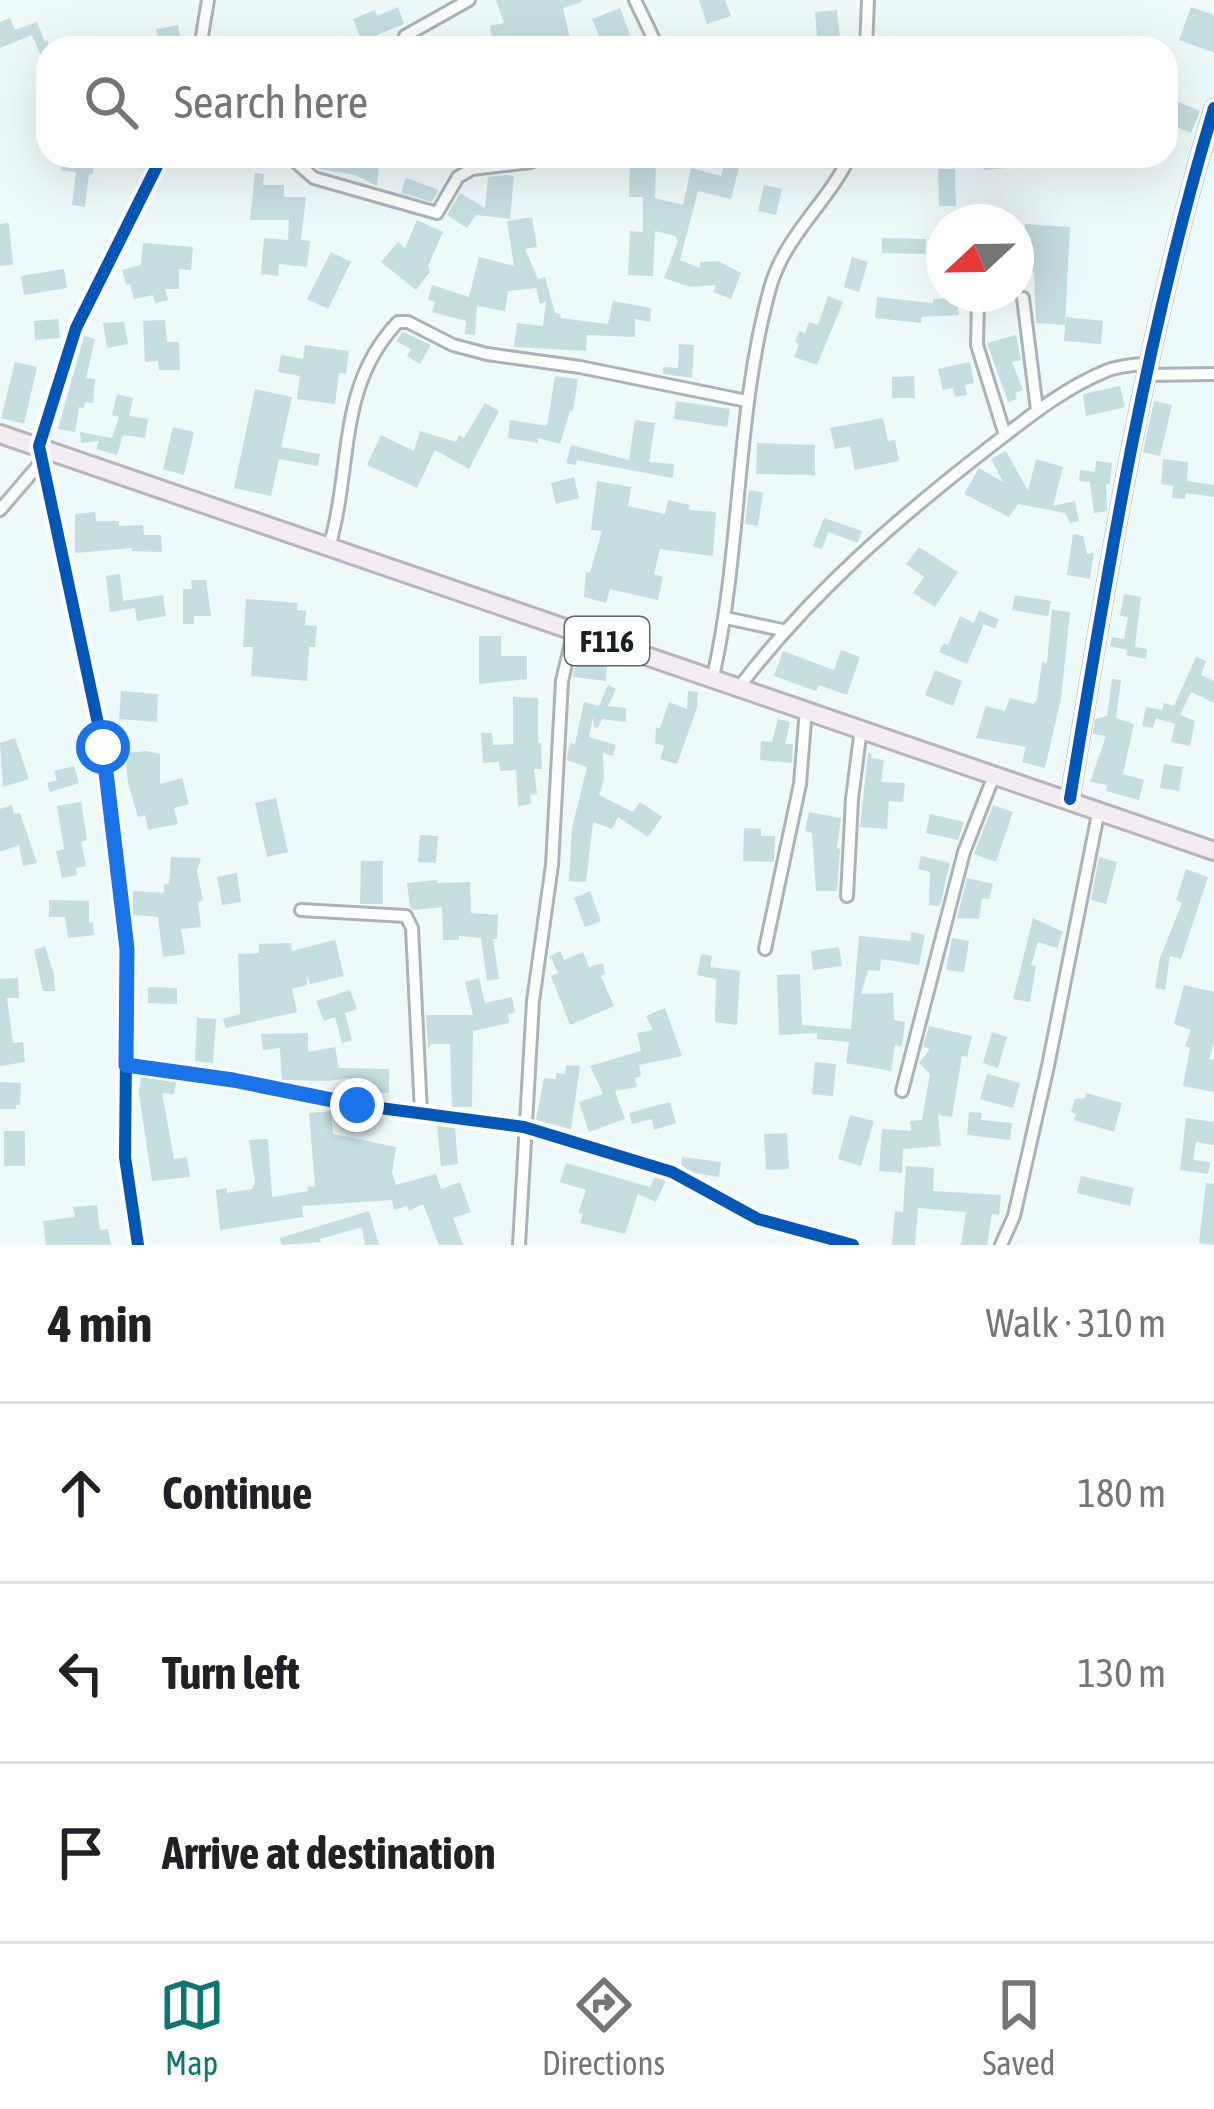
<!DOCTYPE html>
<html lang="en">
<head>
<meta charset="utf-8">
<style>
  body { margin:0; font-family:"Asap Condensed",sans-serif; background:#f2f2f2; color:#202124 }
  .compass { position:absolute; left:926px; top:204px; width:108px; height:108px; border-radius:50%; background:#fff; box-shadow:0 12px 48px #0002; rotate:248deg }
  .stop { position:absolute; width:36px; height:36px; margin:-27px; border:9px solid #1a73e8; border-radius:50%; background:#fff }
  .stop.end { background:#1a73e8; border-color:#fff; box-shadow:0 3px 12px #0008 }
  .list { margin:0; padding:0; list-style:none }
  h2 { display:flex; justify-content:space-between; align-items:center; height:156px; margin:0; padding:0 48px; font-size:51px }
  h2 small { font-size:39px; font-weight:400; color:#757577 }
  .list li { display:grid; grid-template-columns:78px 1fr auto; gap:36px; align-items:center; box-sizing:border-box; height:180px; padding:0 48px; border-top:3px solid #e0e0e0 }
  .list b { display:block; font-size:45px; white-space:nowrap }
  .list em { font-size:39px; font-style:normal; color:#757577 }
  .icon { flex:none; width:66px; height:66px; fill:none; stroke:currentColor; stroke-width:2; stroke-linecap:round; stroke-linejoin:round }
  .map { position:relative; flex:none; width:1214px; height:1245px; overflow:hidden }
  .search { position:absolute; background:#fff; box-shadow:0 12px 48px #0002; left:36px; right:36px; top:36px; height:132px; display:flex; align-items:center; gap:30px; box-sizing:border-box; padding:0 42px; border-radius:36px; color:#757577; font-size:45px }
  .sheet { height:696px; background:#fff }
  nav { display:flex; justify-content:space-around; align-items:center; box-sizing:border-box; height:168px; border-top:3px solid #e0e0e0; background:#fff; font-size:33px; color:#757577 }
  nav a { display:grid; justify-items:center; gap:6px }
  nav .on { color:#0f766e }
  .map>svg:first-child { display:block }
  .building { fill:#c5dee0 }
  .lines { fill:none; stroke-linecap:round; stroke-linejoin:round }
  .street-casing { stroke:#aab4b5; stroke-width:16 }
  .secondary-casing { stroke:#aab4b5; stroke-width:21 }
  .primary-casing { stroke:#bab3be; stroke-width:22 }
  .street { stroke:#fcfefe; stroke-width:10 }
  .secondary { stroke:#fcfefe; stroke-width:15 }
  .primary { stroke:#f3ecf3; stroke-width:16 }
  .cycleway-casing { stroke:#fff; stroke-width:20 }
  .cycleway { stroke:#0057b8; stroke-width:12 }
  .route { stroke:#1a73e8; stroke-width:15 }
  .labels { text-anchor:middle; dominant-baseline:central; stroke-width:10; stroke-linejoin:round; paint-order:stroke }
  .shield { fill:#fff; stroke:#5e6464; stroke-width:3 }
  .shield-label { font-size:30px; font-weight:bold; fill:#192122 }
</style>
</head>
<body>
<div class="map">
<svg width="1214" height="1245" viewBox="0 0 1214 1245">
  <rect width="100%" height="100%" fill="#eef9fa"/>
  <path class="building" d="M496,0H582V2L563,8L570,39L535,48L532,43L493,48L490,26L504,23Z
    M699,0H725L731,16L707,24Z
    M398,7L404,24L362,41L353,19L375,10L377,16Z
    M1191,7L1214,15V53L1179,40Z
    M620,8L635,48H604L592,19Z
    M837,10L841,47L818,48L815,12Z
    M10,18L15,30L37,22L45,42L48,40V72L32,35L0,48V22Z
    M178,25L182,48H121V43L158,37L156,29Z
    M1166,97L1200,111L1191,133L1166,122Z
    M63,156L95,157L93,174H89L85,207L72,205L76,172L61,170Z
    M308,156H380L377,186L355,175L319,169Z
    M726,156L741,159L731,199L698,191L680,260L700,268V262L718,261L741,273L731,299L713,292L716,285L690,287L664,278L678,241L675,236L655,231L653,276L628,275L630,231L643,232V197H629L630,161L656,162L655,198L683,205L691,168L721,176Z
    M983,156H1028L1029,166L984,170Z
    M938,169H955L956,206H939Z
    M255,173L264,174L263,185H284V197H306L301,240L310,241L307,267L279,264L278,276L261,274L264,238L288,240L289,220H250Z
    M506,175L514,176L510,219L476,215L467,228L447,215L460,193L485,208L488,177Z
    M406,178L439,190L432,202L401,193Z
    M764,185L782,189L776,215L758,211Z
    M532,217L537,247L525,249L538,279L545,277L555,313L561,314L560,318L608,324L613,301L651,308L650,322L635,319V337L587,335L586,351L514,347L517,323L543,326L546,302L540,304L536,288L508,291L505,311L477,306L475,335L465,334L466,321L432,312L435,302L428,300L432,285L469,297L479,257L514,266L507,221Z
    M417,220L443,232L428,266L430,272L416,290L381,262L398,242L405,248Z
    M9,223L13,265L0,266V224Z
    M1025,224L1070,227L1065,325L1036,323L1034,272L1021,271Z
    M882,238L926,239V254L882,253Z
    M143,243L193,247L191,270L179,269V289H165L168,300L155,303L153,295L134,299L130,284L126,285L122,270L141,265Z
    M331,252L351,262L328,309L307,299Z
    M852,257L868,262L859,292L844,287Z
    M64,269L67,288L24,295L21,276Z
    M828,296L843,302L817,365L794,357L799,344L795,342L799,331L805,333L809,322L818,325Z
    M877,297L933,303V299L956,298L959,315L922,317L921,323L875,318Z
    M1066,317L1103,321L1101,344L1064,341Z
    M58,319L60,338L35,340L34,321Z
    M165,320L167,342H179L180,370H159L158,361L145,362L143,321Z
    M124,322L128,344L107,348L103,323Z
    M403,332L431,345L420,364L407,356L411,349L396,341Z
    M1016,335L1021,360L1012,362L1023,390L1015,393L1017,399L1008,402L987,343Z
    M84,336L95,339L86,378L95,379L93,403L85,402L84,408L79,407L75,432L58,429Z
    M679,344L694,345L692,378L663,374V367L678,368Z
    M305,345L349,351L346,374L339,373L335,404L297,399L300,376L278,372L281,355L303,359Z
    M15,362L37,367L24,424L1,418Z
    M970,362L974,383L965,385L967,395L955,397L953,388L943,390L938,369Z
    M555,376L578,379L573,411H570L560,444L538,438V443L508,438L510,420L547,426Z
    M914,376L915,398H892V377Z
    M1120,386L1125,407L1086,416L1083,394Z
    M255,389L292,397L281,447L320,454L318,466L279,459L271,496L234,488Z
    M117,394L133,398L129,416L148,419L145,438L123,435L117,455L96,449L99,441L81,443L80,432L112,438L119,417L112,415Z
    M676,401L730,409L727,427L674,419Z
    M1154,401L1172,405L1160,456L1143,452Z
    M485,403L499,411L469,469L435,450L417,488L367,465L381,435L414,451L420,431L456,442L459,435L464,438Z
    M883,418L888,441L895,440L899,461L855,470L850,446L835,449L830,428Z
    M635,420L655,423L649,462L674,464L673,478L577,460L576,465L566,463L571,445L629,460Z
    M173,427L194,432L184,475L163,469Z
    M757,443L815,445V475L756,474Z
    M1006,451L1028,491L1036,459L1063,467L1053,506L1075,501L1079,521L1070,523L1065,513L1018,504L1009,517L964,494L979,468L1003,482L991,459Z
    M1163,459L1188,462L1187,481L1214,485V497L1186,493L1185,499L1172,498L1173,486L1161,484Z
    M1096,461L1112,463L1110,484H1106L1107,511L1094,513L1090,482L1079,481L1080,470L1095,472Z
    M574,477L579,498L556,504L551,483Z
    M597,481L631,487L628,506L665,514L668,500L690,505L689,510L716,512L713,556L660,549L654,574L663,577L658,600L610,589L606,603L584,597L586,572L590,573L602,531L591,530Z
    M749,490L763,492L758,526L745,524Z
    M95,512L96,521H119V526L143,525L144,535H161L162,552L132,551V548L75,553V514Z
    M824,518L862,531L858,543L828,532L822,549L813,546Z
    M1073,534L1083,536L1087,554L1094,553L1090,579L1067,575Z
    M919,547L958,572L935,607L913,593L924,577L906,564Z
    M120,574L123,601L163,595L166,616L137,621L135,608L110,612L106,576Z
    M191,580H206L211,616H194V624H183V589H192Z
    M1124,594L1141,597L1135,647L1147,649L1146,659L1126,655L1127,650L1110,646L1112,637L1124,639L1128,617L1120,616Z
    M1015,595L1051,601L1048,616L1012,610Z
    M246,599L298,603L297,610L306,611L305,625L317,626L315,647H309L307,681L251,676L253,647H243Z
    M1052,610L1070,612L1061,698L1045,768L1022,762L1026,747L976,738L986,706L1005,711L1010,698L1033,704L1037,700L1042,662L1047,663Z
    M979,611L999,619L995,629L984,624L967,664L939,652L944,643L948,645L960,616L974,623Z
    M479,636H501V656H527V679L479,684Z
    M841,650L860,657L847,695L819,685L816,691L774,676L783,651L834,670Z
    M1196,657L1206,661L1201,675L1214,681V703L1191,692L1180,715L1195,721L1190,746L1171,742L1175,724L1156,718L1153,728L1142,726L1146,707L1162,710L1164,703L1174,706Z
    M576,663L607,666L606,681L573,677Z
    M935,670L962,681L953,706L925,695Z
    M1112,679L1121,680L1116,718L1134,724L1123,774L1144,780L1139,800L1106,791L1107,785L1090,782L1106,736L1093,734L1095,719L1107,716Z
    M608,685L616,689L608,706L626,708V722L602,719L598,728L594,727L593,717L589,737L616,745L613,756L603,753L604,779L599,795L633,812L640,802L662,817L648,837L618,817L612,829L593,822L586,882L569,881L572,828L587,767L567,760L568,750L571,743L575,744L584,702L599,706Z
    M121,691L158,694L157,722L119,719Z
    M688,691L698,692L697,708L677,764L660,759L664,746L655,743L656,728H660L669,702L687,709Z
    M513,697L538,698V743H541L542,769H534L537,794L530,795L531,804L518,806L516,770L500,771L499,762L483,763L481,733H492L493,745L513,744Z
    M778,719L790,722L785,744H793L792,763L760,760L761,741L772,742Z
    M15,738L29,779L3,787L0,743Z
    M147,751L160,754V784L182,778L189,804L174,808L178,824L148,830L145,815L138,817L128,783L125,753Z
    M868,753L872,754L871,758L884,760L881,782L905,783L903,802L889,801L887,829L860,827Z
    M1164,764L1183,767L1179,791L1160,788Z
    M74,766L79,783L50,792L47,783L57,780L54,771Z
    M276,798L288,852L267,857L255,803Z
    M81,802L87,840L81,842L86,866L76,868L77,875L62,878L56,851L64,849L57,806Z
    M12,805L14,814L20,813L37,863L23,866L19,845L0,852V809Z
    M993,805L1013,812L996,862L974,854Z
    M809,812L841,818L837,848L840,849L837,891H816L812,833L805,831Z
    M930,814L964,822L958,840L926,833Z
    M744,828L761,829V836H775L774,862L743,861Z
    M420,835L438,836L436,863L418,862Z
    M921,856L950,863L940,906L929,905L930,872L918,869Z
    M171,857L201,858L197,871L203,901L198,902L201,927L181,929L185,954L163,957L158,917L133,915V891L164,893V884H169Z
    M1099,857L1117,862L1106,904L1091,900Z
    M361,861H383V904H360Z
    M1186,869L1208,877L1181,959L1170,956L1165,990L1155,988L1160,958L1182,903L1176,900Z
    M237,873L241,902L222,905L217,877Z
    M967,878L993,884L989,899L982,898L979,919L957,918Z
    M437,880V883L470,882L471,913L498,915L497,939H493L499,979L487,981L481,938L459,936V940H443L442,907L414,910L410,907L407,883Z
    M590,891L601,921L585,927L574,898Z
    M49,900L89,901V923L93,922L94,935L68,938L65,917H49Z
    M1033,918L1063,932L1057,948L1038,942L1031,965L1036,966L1030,1002L1013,999Z
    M911,932L925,935L919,965L881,959L880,971L868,970L861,994L893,993L894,1020L905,1022L902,1046L895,1045L891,1071L846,1063L849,1042L817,1039V1033L779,1035L777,975L800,974L802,1025L851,1029L859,936L910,941Z
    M952,938L969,941L964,972L946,970Z
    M335,940L344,976L310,984L307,976V985L292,989L297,1012L226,1028L223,1019L240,1014L238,954L259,953V944L291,943L292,951Z
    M45,946L54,975L55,991H43L34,950Z
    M839,947L842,966L813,970L811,951Z
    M560,951L564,960L583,952L589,967L603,963L605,974L601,976L614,1006L570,1025L551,976L558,973L550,956Z
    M701,954L712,956L710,967L740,971L737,1025L715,1022L716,979L697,975Z
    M18,978L19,998H7L13,1043L23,1042L25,1062L0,1066V979Z
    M479,978L485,1003L512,997L515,1013L508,1014L509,1023L473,1031L472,1107H452L450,1044H431L428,1049L426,1015H473L465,982Z
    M1184,985L1214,992V1042L1209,1059L1214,1060V1092L1183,1086L1190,1048L1185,1046L1191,1030L1174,1024Z
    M148,987L177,988V1004L148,1003Z
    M350,990L357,1009L345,1013L352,1040L342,1043L335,1017L324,1021L316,1001Z
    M665,1008L682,1056L639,1065L641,1076L635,1078L637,1087L615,1091L625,1119L589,1132L579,1102L603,1094L590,1066L641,1051L637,1033L653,1030L646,1016Z
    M197,1018L216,1019L213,1063L195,1061Z
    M929,1026L972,1036L967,1057L962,1056L952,1117L938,1115L941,1146L903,1149L902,1173L879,1171L882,1129L911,1131L910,1121L922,1120L930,1074L919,1063L930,1049L923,1047Z
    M992,1032L1007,1037L998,1068L983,1063Z
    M308,1033V1052L335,1047L339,1068L389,1069V1093L349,1092V1078L329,1081L282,1080L280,1048L263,1050L261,1034Z
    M815,1062L836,1064L833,1096L812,1094Z
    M566,1065L580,1066L571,1129L536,1120L544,1078L556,1079V1073L565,1074Z
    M987,1074L1020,1083L1013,1108L980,1099Z
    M141,1077L176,1082L174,1094L162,1093L174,1159L187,1157L190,1177L152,1181L139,1094Z
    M0,1082L21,1083L20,1105H16V1109H0Z
    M1086,1093L1122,1103L1114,1132L1074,1120L1076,1114L1071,1112L1075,1099L1085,1098Z
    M670,1102L676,1123L654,1130L652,1119L632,1124L629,1113Z
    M331,1111L333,1134L396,1147L392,1173L396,1185L436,1174L441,1189L460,1182L471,1212L453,1218L463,1245H439L423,1204L409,1211L407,1206L394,1210L392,1200L302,1206L303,1217L220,1230L216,1190L227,1188V1193L252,1189L255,1182L249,1140L268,1139L272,1197L308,1191L307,1187L315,1186L309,1113Z
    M969,1112L982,1113L981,1120L1012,1123L1010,1140L967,1135Z
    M850,1115L874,1121L861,1166L838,1159Z
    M1186,1118L1214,1122V1145L1196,1142L1193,1160L1210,1162L1208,1174L1180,1170Z
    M437,1125L455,1128L458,1164L441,1166Z
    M4,1131H25V1166H4Z
    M787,1133L789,1169L766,1170L764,1134Z
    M682,1157L721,1162L719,1177L695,1173L681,1166Z
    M566,1163L650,1187L655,1177L666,1180L656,1202L638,1194L625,1234L580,1223L583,1214L578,1213L586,1190L560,1182Z
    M906,1166L934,1168L933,1191L1001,1195L999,1215L992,1214L987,1245H961L966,1212L918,1208L915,1245H892L895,1211L903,1212Z
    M1081,1176L1134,1188L1130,1206L1077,1193Z
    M1206,1183L1214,1184V1245L1199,1243Z
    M97,1205L100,1230L108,1229L111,1245H46L43,1221L75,1217L73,1207Z
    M369,1211L379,1245H365L362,1227L320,1239L321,1242L282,1245L280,1238Z"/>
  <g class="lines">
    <defs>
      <path id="street" d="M635,0L658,48
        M200,48L208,0
        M401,48L405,36L469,0
        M866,48L868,0
        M290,157L314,178L437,213L458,177L472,169L531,162V156
        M973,294L978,300L977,345L1005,435
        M1023,298L1037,410
        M1148,375L1214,374
        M0,510L42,461
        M329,547C353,467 336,387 398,322H408L453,345L487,354L580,367L747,401
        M726,618L782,630
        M713,677C742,549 735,415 770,288C785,235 827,204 850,156
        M740,686C811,593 898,518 991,446C1026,419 1064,388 1106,371C1120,365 1136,365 1151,363
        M847,896L852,799L861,728
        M301,910L406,916L412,928L421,1113
        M765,949L800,784L806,709
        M126,1065L233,1080L357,1105L524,1127L672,1172L758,1219L853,1245
        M902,1091L964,852L995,773
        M138,1245L125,1157L127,949L103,747L39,446L76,328L162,156
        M519,1245L533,1001L552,865L562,681L574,630
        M1001,1245L1014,1216L1048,1066L1099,809"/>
      <path id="secondary" d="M1070,799C1108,567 1146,333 1214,108"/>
      <path id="primary" d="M0,434L1214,851"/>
    </defs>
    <use href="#street" class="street-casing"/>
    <use href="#secondary" class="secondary-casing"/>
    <use href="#primary" class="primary-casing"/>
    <use href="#street" class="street"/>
    <use href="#secondary" class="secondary"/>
    <use href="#primary" class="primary"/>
    <defs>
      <path id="cycleway" d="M1070,799C1108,567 1146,333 1214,108
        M126,1065L233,1080L357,1105L524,1127L672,1172L758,1219L853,1245
        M138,1245L125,1157L127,949L103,747L39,446L76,328L162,156"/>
    </defs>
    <use href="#cycleway" class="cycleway-casing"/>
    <use href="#cycleway" class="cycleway"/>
  </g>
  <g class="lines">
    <path class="route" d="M103,747L127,949L126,1065L233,1080L357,1105"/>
  </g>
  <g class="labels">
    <rect class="shield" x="565" y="617" width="84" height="48" rx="9"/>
    <g class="shield-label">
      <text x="607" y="641">F116</text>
    </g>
  </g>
</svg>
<svg class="compass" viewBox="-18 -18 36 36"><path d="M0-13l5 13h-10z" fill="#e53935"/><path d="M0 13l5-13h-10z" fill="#757577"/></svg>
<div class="stop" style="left:103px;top:747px"></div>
<div class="stop end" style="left:357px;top:1105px"></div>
<div class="search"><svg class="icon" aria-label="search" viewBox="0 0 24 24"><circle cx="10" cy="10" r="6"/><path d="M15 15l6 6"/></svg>Search here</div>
</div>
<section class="sheet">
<h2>4 min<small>Walk · 310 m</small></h2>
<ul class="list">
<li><svg class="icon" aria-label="ahead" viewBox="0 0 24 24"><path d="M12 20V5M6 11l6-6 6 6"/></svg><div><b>Continue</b></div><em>180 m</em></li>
<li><svg class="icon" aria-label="left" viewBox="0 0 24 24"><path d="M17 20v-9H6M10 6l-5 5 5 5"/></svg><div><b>Turn left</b></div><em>130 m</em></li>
<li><svg class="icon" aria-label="arrive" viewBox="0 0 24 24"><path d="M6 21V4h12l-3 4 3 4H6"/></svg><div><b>Arrive at destination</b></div></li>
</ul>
</section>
<nav>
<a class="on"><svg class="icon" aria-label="map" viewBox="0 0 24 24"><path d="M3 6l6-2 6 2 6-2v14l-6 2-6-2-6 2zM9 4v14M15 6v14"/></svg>Map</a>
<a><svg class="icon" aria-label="directions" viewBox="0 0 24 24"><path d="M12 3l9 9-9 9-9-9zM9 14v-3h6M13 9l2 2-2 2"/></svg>Directions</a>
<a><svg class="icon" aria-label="saved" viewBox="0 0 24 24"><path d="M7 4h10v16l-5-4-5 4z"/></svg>Saved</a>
</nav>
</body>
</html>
